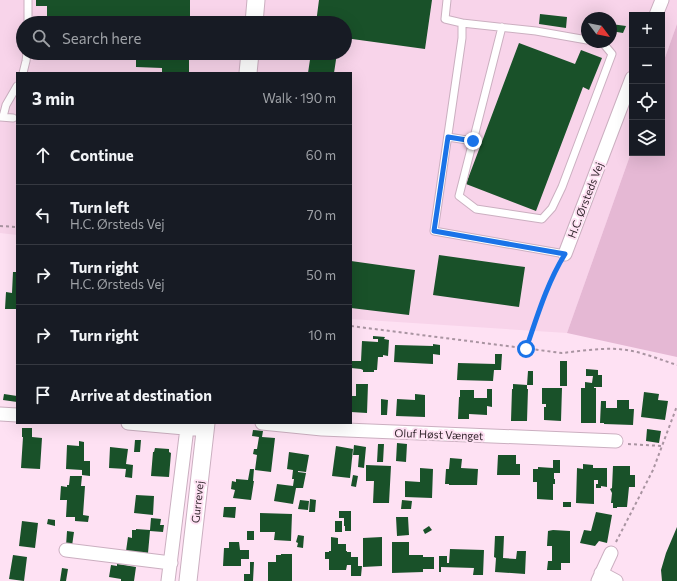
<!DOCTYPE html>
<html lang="en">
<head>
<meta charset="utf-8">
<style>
  body { margin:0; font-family:Commissioner,sans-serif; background:#242831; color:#f1f3f6 }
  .controls { position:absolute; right:12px; top:12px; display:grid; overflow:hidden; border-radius:0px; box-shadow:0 4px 16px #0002 }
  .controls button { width:36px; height:36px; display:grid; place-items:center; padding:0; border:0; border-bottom:1px solid #363941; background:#171b24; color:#f1f3f6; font:20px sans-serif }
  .compass { position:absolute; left:581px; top:12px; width:36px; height:36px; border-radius:50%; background:#171b24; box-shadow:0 4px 16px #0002; rotate:122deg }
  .stop { position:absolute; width:12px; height:12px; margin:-9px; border:3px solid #1a73e8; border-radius:50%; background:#fff }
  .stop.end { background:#1a73e8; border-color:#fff; box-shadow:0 1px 4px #0008 }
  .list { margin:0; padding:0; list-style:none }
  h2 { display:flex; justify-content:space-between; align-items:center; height:52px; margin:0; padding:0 16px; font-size:17px }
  h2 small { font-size:13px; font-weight:400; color:#9ea1a6 }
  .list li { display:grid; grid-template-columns:26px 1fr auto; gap:12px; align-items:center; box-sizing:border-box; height:60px; padding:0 16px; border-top:1px solid #363941 }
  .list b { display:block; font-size:15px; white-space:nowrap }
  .list p { margin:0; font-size:13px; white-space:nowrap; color:#9ea1a6 }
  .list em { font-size:13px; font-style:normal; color:#9ea1a6 }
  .icon { flex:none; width:22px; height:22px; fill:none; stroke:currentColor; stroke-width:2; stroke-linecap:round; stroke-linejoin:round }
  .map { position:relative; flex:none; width:677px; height:581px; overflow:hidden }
  .search { position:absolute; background:#171b24; box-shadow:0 4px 16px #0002; left:16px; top:16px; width:336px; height:44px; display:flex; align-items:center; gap:10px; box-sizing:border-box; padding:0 14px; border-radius:22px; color:#9ea1a6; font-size:15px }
  .panel { position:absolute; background:#171b24; box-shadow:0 4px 16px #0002; left:16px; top:72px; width:336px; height:352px; border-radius:0px }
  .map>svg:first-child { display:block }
  .built { fill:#f8d4ea; fill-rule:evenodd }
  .green { fill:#e5b8d4 }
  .building { fill:#195129 }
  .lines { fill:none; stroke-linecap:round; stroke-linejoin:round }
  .service-casing { stroke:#cbafc0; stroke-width:9 }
  .minor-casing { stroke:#cbafc0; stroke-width:15 }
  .tertiary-casing { stroke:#cbafc0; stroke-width:19 }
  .path { stroke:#a994a1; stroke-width:2; stroke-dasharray:3 3; stroke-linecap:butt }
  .service { stroke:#fff; stroke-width:7 }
  .minor { stroke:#fff; stroke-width:13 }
  .tertiary { stroke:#fff; stroke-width:17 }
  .route { stroke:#1a73e8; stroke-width:5 }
  .labels { text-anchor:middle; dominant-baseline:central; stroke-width:4; stroke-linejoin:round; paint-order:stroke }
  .street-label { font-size:11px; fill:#34292f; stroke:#fee1f3 }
</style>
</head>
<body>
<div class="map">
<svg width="677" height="581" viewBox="0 0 677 581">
  <rect width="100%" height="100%" fill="#fee1f3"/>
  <path class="built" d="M0,0H677V24L662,66V15H632V150L567,333L351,319V73H17V235L0,233ZM587,18H611V42H587ZM23,23H345V53H23Z"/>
  <path class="green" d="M677,24V357L567,333L632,150V153H662V66Z"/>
  <path class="building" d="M36,0H190V23H137V18L135,19V23H121V18L47,17V6H36Z
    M319,0H432L425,49L345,38V23H316Z
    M540,14L567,17L566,28L539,24Z
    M611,24L626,26L623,33L611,31Z
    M519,43L575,64L581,50L602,58L589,90L583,87L536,211L466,184Z
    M136,53H189V73H162V68L136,67Z
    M311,53H337L334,73H308Z
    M439,255L525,267L519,307L433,295Z
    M351,261L415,270L409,315L351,308Z
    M13,272H17V309H5L6,292L12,293Z
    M373,336L385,337L384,339L389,340L388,356L383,355V357H378L377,370H374V372H363V370L361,369L351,368V361H361L362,341L378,342V339H373Z
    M433,344L440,345V355L433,354V364L394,362L395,345L433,346Z
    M495,354H502L501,370H494L493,381L457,380L458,363L495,364Z
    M560,361H567V386H560Z
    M586,369L598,370V375H602V387H594V388H596V423H581V388H585V382L592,383L593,376H586Z
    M528,371H533V385H527Z
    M356,384H368L367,413L351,412V396H356Z
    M513,384L527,385V389H528L527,421H511L512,389H513Z
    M542,388H562L561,421L544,420V407H546V404H542Z
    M487,389H492V407L487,406V415L469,414V419H458L459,397H460V390H474V398H487Z
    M644,392L659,394L658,400L668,401L665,420L641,417Z
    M4,394L17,396V402L3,400Z
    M415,394L425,395V417L396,416L397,399L415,400Z
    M381,399L388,400L387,415H381Z
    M617,400H629V409H634L633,425L604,424V423H600L601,401H606V408H617Z
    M22,428H32V437L42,438L40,469L21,468L23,437H22Z
    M647,429L661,431L659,443L646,441Z
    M253,430L263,431L262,437L275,438L271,472L255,470L257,455L253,454L254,449H257L259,437L252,436Z
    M135,440H141L140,452H134Z
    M79,441L84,442V461H90V476L82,475V470L66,469L67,445L79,446Z
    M397,443L407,444L406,462L396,461Z
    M378,444H384L383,462H377Z
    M354,445L366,447L364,468L358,467L359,455H353Z
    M336,446L353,449L350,478L332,476Z
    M110,447L128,449L126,464L133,465L132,478L125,477L126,469L109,468Z
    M155,448L169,449V452L171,453L169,477L151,476L153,452H154Z
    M289,452L309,455L306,472L298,471V472L306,473L303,488H296L293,504L274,501L277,484L293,486L294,479H292L293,470L287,469Z
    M498,455H516V464H520V475H497Z
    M450,458L462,459L461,468L478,469L477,485H449V484H445L446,469H449Z
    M553,460H560V473H554V479H555V484H553V500L537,499V482H533V469H538V467L553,468Z
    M583,464L593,465V468H607V487L601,486V488H596V484H598V480H594V504L576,503L577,468L583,469Z
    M366,465L391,466L389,503H373L374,481H366Z
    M613,466H630V475H635V487H629L627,507H617V508H613V503H611L612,493L610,489L612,488Z
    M420,468L433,469L432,498L405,497V481L420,482Z
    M250,469H254L253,481H254L251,500L233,498L235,490L231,489L232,481L236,482V479L248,480Z
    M353,475L358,476L356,487L351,486Z
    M70,476H82L81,486H85L83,515L89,516L88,522L75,521V517H66L67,500H60L61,486L67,487V485H69Z
    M136,495L154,496L153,515L134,513Z
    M310,499L316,500L315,512H309Z
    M300,500L309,501L308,510L298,509Z
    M402,500L412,501L411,509H401Z
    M563,502H571V507H563Z
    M224,507H236L235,518L223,517Z
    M339,511H351V531H345V526H344V518H339Z
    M596,512L612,515L607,543L599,541L595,546L580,543L584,530L591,531Z
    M260,513L292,514L291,541L274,540L275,532H260Z
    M396,517H408L409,535L397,536Z
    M151,518L161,519L160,525H164L163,532L150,531L148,553L126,551L128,537L132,538V530H136V529L150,530Z
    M48,519L55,520V526L47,524Z
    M22,521L38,523L35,548L19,546Z
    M335,521H342V532H335Z
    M429,526L432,530L425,534L423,530Z
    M677,527V581H662L661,570L666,553Z
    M553,530L570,531V563H561V570H547L548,561H552V546H547L548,531Z
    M67,531L74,532L72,546H66Z
    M247,531H254V540H247Z
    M298,535L304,536L303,548L297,547L298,543L296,542Z
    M495,536H504L503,558L516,559L517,551H526L525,574L495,572L496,558L494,557Z
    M331,537L338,538V544H346V551H347V552H351V557H358V566H362L361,576H351V565H347L346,570H329V559H325V552H329V551H331Z
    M382,537V566L363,567V538Z
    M229,542H239L240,550H249V559H241V566H223L224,548H229Z
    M392,542H409V555H423V557H434V569H423V572L392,573Z
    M450,549L484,550L483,575H473L474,568L441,567V572H439V556H447V563H449Z
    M281,554H292V581H268V562H276V555H281Z
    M13,555L27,557L24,581L9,579Z
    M250,562H254L253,581H244V574H250Z
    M117,564L136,567L134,581H121V579L109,577L111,565L117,566Z
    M62,568L68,569L66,581H60Z"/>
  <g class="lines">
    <defs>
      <path id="service" d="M447,0L445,19L462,23V38L434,231L565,254
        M28,23V0
        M462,23L536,31L587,40
        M502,27L459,196L476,209L542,219L552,208L562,187L612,54L602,42H600
        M23,73L26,61L27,53
        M0,117L13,118
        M3,117L6,105L17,86
        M448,137L473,141"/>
      <path id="minor" d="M656,15L662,0
        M565,254L632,78
        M0,414L17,415
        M128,423L196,429
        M262,423L322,429L616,441
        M66,550L171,563
        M601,573L616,581
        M168,581L187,428
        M598,581L611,553"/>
      <path id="tertiary" d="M254,23L256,0
        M248,73L250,53
        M188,581L206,423"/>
    </defs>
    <use href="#service" class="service-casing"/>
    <use href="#minor" class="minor-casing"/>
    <use href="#tertiary" class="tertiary-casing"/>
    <path class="path" d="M0,226L17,227
      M351,326L562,353C580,351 599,348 617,349C638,350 658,359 677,365
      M526,349L537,316L558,264
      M628,444L662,446
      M616,542L653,470L677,406"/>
    <use href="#service" class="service"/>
    <use href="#minor" class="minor"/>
    <use href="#tertiary" class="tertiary"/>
  </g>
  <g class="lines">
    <path class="route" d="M473,141L448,137L434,231L565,254C547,283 537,317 526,349"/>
  </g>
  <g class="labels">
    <g class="street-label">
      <text transform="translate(585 200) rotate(-69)">H.C. Ørsteds Vej</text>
      <text transform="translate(439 434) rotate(2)">Oluf Høst Vænget</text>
      <text transform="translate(197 502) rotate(-84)">Gurrevej</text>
    </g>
  </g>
</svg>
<div class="controls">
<button>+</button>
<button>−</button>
<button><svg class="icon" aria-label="locate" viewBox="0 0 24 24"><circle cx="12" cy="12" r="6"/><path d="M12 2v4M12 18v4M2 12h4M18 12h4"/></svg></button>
<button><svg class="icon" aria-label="layers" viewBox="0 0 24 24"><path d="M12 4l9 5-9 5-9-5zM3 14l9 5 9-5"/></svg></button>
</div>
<svg class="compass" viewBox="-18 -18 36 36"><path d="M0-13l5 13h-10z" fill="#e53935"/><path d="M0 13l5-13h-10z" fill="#9ea1a6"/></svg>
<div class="stop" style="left:526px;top:349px"></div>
<div class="stop end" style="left:473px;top:141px"></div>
<div class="search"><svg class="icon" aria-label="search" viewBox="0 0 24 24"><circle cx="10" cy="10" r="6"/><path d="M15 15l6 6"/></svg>Search here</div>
<section class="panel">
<h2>3 min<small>Walk · 190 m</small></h2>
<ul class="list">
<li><svg class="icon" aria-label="ahead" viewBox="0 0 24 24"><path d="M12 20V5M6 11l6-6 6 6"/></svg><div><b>Continue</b></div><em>60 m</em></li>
<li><svg class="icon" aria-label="left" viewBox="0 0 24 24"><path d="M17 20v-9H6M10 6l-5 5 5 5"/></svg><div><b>Turn left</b><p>H.C. Ørsteds Vej</p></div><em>70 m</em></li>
<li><svg class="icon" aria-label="right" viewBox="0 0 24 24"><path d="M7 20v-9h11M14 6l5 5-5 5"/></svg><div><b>Turn right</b><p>H.C. Ørsteds Vej</p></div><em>50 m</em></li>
<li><svg class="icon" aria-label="right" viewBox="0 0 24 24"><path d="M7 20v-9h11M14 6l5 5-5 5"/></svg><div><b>Turn right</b></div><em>10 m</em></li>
<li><svg class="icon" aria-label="arrive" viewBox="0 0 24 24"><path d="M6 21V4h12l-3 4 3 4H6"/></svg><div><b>Arrive at destination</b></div></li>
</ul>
</section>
</div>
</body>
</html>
